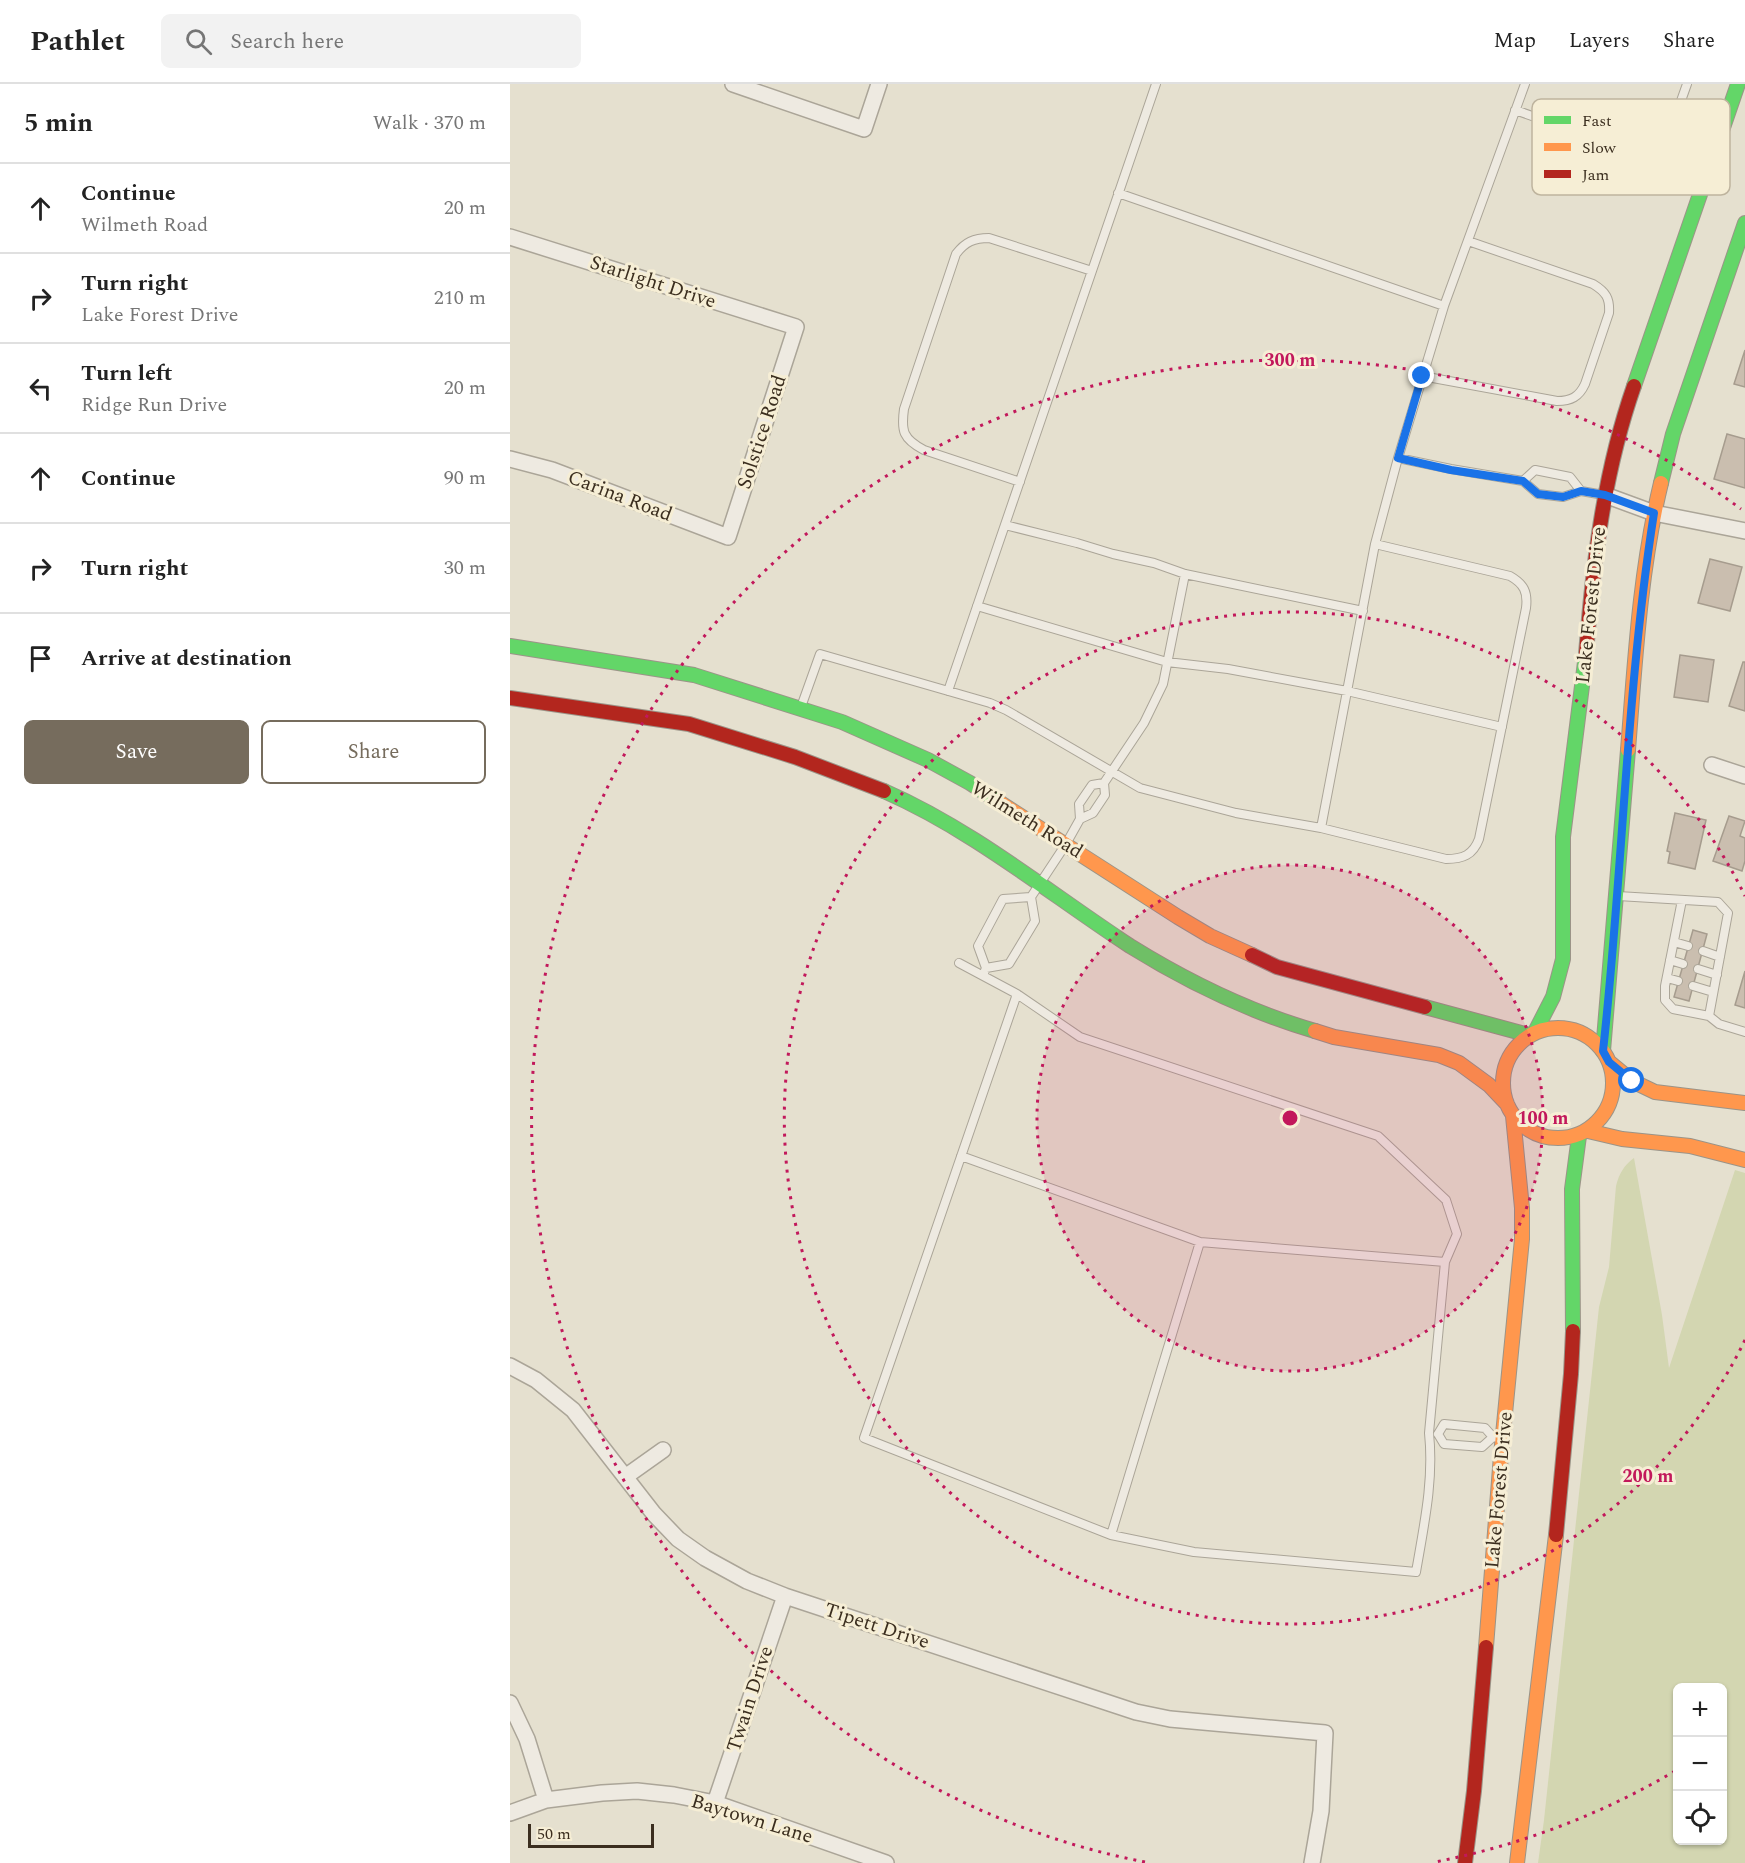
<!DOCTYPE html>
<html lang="en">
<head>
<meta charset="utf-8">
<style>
  body { margin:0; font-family:Spectral,serif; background:#f2f2f2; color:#222 }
  .controls { position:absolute; right:18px; bottom:18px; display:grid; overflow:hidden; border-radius:9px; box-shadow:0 2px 4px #0004 }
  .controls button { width:54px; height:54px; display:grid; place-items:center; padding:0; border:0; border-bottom:2px solid #e0e0e0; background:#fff; color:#222; font:30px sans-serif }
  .scale { position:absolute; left:18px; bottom:15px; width:126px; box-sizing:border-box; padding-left:6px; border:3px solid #3b2e1f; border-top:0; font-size:16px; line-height:21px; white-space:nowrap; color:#3b2e1f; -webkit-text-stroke:4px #f6eed5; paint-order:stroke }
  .stop { position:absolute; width:18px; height:18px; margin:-14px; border:4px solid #1a73e8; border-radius:50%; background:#fff }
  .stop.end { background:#1a73e8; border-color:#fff; box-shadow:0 2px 6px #0008 }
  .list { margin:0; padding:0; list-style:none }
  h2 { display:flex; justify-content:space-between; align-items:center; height:78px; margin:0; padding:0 24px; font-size:26px }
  h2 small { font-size:20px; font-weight:400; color:#767676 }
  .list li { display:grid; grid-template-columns:39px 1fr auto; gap:18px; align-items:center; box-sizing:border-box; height:90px; padding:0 24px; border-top:2px solid #e0e0e0 }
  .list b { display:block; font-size:22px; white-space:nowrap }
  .list p { margin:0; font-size:20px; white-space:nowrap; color:#767676 }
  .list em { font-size:20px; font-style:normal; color:#767676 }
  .actions { display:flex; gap:12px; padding:18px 24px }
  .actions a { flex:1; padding:14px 0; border:2px solid #766c5d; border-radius:9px; text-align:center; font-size:21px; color:#766c5d }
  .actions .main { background:#766c5d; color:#fff }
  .icon { flex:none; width:33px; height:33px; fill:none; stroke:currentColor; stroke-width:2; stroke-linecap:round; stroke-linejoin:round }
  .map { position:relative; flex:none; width:1235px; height:1779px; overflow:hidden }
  header { display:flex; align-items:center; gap:36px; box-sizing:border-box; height:84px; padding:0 30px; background:#fff; border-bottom:2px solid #e0e0e0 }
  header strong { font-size:28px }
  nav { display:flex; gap:33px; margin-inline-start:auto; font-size:21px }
  .search { width:420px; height:54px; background:#f2f2f2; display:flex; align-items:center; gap:15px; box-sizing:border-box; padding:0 21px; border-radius:9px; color:#767676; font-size:22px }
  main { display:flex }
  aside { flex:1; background:#fff }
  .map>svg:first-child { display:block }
  .green { fill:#d3d6b1; fill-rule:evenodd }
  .building { fill:#cabeaf; stroke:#a69c8e; stroke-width:1.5 }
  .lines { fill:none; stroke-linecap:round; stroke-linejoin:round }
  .lane-casing { stroke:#aba598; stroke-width:10 }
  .street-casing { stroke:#aba598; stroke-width:18 }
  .fast-casing { stroke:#9b9488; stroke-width:16 }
  .slow-casing { stroke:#9b9488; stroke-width:16 }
  .jam-casing { stroke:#9b9488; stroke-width:16 }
  .lane { stroke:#eeeae1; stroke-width:8 }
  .street { stroke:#eeeae1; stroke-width:15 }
  .fast { stroke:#63d668; stroke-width:14 }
  .slow { stroke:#ff974d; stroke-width:14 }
  .jam { stroke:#b3261e; stroke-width:14 }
  .route { stroke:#1a73e8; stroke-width:8 }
  .ring { fill:none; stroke:#c2185b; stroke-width:3; stroke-dasharray:3 6 }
  .labels { text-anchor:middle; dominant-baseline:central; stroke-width:6; stroke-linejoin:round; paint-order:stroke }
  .street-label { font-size:20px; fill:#3b2e1f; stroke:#f6eed5 }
  .key { fill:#f6eed5; stroke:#beb49e; stroke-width:1.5 }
  .key-label { font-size:16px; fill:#3b2e1f }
  .centre { fill:#c2185b; stroke:#f6eed5; stroke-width:3 }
  .ring-label { font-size:18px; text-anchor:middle; font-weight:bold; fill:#c2185b; stroke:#f6eed5; stroke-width:6; stroke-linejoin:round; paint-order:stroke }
</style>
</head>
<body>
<header>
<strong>Pathlet</strong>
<div class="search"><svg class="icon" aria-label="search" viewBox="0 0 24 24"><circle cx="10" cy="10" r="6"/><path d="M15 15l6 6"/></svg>Search here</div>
<nav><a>Map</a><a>Layers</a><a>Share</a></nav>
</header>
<main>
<aside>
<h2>5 min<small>Walk · 370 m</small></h2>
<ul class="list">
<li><svg class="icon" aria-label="ahead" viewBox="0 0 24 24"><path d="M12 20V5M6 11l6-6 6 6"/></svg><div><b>Continue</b><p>Wilmeth Road</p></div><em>20 m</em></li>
<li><svg class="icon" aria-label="right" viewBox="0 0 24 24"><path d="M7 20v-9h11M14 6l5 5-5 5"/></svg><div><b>Turn right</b><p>Lake Forest Drive</p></div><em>210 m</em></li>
<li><svg class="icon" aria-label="left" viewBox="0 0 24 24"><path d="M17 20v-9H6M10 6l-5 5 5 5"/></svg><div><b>Turn left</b><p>Ridge Run Drive</p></div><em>20 m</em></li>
<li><svg class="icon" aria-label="ahead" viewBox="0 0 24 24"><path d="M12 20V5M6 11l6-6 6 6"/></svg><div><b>Continue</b></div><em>90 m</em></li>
<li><svg class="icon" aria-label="right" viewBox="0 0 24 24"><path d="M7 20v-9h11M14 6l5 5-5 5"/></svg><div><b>Turn right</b></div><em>30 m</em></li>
<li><svg class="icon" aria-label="arrive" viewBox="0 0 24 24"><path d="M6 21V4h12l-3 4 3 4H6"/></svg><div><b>Arrive at destination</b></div></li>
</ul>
<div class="actions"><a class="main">Save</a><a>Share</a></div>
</aside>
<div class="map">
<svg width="1235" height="1779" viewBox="0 0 1235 1779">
  <rect width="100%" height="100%" fill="#e5e0cf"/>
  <path class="green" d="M1124,1074L1152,1231L1159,1284L1225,1086L1235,1089V1779H1028L1034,1736L1089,1223L1099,1183L1106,1102C1109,1090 1114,1081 1124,1074ZM1168,1604H1212V1756H1168Z"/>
  <path class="building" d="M1235,266V303L1224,300Z
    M1217,350L1235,355V404L1204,395Z
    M1200,475L1232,483L1220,527L1188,519Z
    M1170,571L1204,576L1198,618L1164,613Z
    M1233,578H1235V627L1219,622Z
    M1165,729L1196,736L1185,785L1158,779L1160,768L1157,767Z
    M1219,732L1235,737L1230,752L1235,754V777L1232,787L1203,777Z
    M1183,846L1197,850L1179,917L1164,913Z
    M1235,887V924L1225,921Z"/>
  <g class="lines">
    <defs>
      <path id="lane" d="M1005,26L1131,70C1143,72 1150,70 1156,59L1177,0
        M608,109L934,222
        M912,292L1047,317C1061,317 1069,313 1075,300L1099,229C1100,214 1096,208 1083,200L958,157
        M888,374L941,385L1013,397L1028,410L1053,413L1071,407L1094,411
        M1013,397L1025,386L1060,393L1071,407
        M510,398L414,366C393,355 391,347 394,325L446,170C455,158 464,154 479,154L582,187
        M495,441L567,459L603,470L644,479L675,490L853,527
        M467,522L657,578L718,585L837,607L992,643
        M438,607L646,0
        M291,623L310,570L480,619L496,626L630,704L726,729L811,744L936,775C953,775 963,771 969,755L1016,524C1018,508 1014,500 1000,492L865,460
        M570,735L569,720L582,701L594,699
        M811,744L865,460L888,374L934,222L1015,0
        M1108,812L1208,818L1218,829L1199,932L1209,940L1235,948
        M1172,816L1155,902V916L1163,925L1199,932
        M1164,858L1178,862
        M1193,867L1210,873
        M1160,876L1173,880
        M449,879L507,910L570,953L868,1052L936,1116L947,1150L935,1178L919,1349C924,1396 914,1441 906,1488L684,1468L601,1451L354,1354L507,910
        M476,884L499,880L525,837L521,813L556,760L570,735L583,729L595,711L594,699L634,639L653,600L675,490
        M1188,885L1207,891
        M474,889L476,884L468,862L493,815L521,813
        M1157,894L1168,897
        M1183,902L1203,908
        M451,1072L690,1158L935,1178
        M928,1350L934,1360L972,1363L983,1353L989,1354
        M928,1350L934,1340L975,1344L983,1353
        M601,1451L690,1158"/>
      <path id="street" d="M223,0L354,45L369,0
        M0,153L286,243L218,453L42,386L0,375
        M1095,411L1144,429L1235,447
        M1202,681L1235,692
        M0,1282L26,1296L63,1326L144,1430L168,1455L195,1474L237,1497L275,1512L626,1628L660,1635L815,1649L811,1727L802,1779
        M115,1393L153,1366
        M0,1619L17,1655L36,1716
        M205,1719L275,1512
        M0,1729L36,1716L92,1709L127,1707L164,1711L205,1719L376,1779"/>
      <path id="fast" d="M1124,302L1228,0
        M1151,399L1163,350L1235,139
        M0,562L184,591L332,638L418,676L460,699L489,718
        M374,707C463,746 539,809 620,862C678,898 740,928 805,947
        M915,923L1019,951
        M1025,948L1043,913L1053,875V753L1076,570
        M1093,967L1118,666
        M1063,1247L1062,1105L1069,1052"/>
      <path id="slow" d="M1118,666C1125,577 1130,486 1151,399
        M489,718L668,833L700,852L742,871
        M993 999a55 55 0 1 1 110 0a55 55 0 1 1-110 0Z
        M805,947L824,953L929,971L949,979L979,1001L997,1020
        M1099,978L1122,997L1145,1008L1235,1019
        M1078,1047L1112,1055L1180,1062L1235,1076
        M976,1563L991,1371L1012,1155V1124L1003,1032
        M1007,1779L1046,1451"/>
      <path id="jam" d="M1076,570C1083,479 1094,388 1124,302
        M0,614L179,640L285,673L374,707
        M742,871L767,883L915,923
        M1046,1451L1061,1290L1063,1247
        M955,1779L964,1707L976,1563"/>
    </defs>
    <use href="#lane" class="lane-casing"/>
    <use href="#street" class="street-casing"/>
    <use href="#fast" class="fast-casing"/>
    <use href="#slow" class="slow-casing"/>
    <use href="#jam" class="jam-casing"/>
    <use href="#lane" class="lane"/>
    <use href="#street" class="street"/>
    <use href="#fast" class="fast"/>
    <use href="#slow" class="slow"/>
    <use href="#jam" class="jam"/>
  </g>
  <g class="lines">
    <path class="route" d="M912,292L888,374L941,386L1013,397L1028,410L1053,413L1071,407L1095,411L1144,429C1116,607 1113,788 1093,967L1099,978L1122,997"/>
  </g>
  <circle cx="780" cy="1034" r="253" fill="#c2185b" fill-opacity=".12"/>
  <g class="ring">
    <circle cx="780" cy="1034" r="253"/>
    <path d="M1235 1256A506 506 0 1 1 1235 812"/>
    <path d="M1165 1687A758 758 0 0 1 925 1778M635 1778A758 758 0 1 1 1231 425"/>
  </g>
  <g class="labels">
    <g class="street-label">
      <text transform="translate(143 198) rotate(18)">Starlight Drive</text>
      <text transform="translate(252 348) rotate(-72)">Solstice Road</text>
      <text transform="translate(110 412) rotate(21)">Carina Road</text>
      <text transform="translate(1081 521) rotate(-84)">Lake Forest Drive</text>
      <text transform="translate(517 736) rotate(32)">Wilmeth Road</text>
      <text transform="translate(989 1406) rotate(-85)">Lake Forest Drive</text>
      <text transform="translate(367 1542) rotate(18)">Tipett Drive</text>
      <text transform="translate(240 1615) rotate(-72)">Twain Drive</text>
      <text transform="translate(242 1735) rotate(17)">Baytown Lane</text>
    </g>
  </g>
  <rect x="1022" y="15" width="198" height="96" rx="9" class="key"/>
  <rect x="1034" y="32" width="27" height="8" fill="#63d668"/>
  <rect x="1034" y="59" width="27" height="8" fill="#ff974d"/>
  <rect x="1034" y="86" width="27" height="8" fill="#b3261e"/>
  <g class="key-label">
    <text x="1072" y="42">Fast</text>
    <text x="1072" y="69">Slow</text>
    <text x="1072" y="96">Jam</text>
  </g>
  <circle cx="780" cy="1034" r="9" class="centre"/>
  <g class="ring-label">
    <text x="780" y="282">300 m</text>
    <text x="1033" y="1040">100 m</text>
    <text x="1138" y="1398">200 m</text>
  </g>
</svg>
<div class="controls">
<button>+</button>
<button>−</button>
<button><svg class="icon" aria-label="locate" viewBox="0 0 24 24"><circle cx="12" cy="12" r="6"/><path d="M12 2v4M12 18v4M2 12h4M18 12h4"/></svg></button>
</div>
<div class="scale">50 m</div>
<div class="stop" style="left:1122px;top:997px"></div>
<div class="stop end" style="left:912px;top:292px"></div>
</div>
</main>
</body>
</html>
